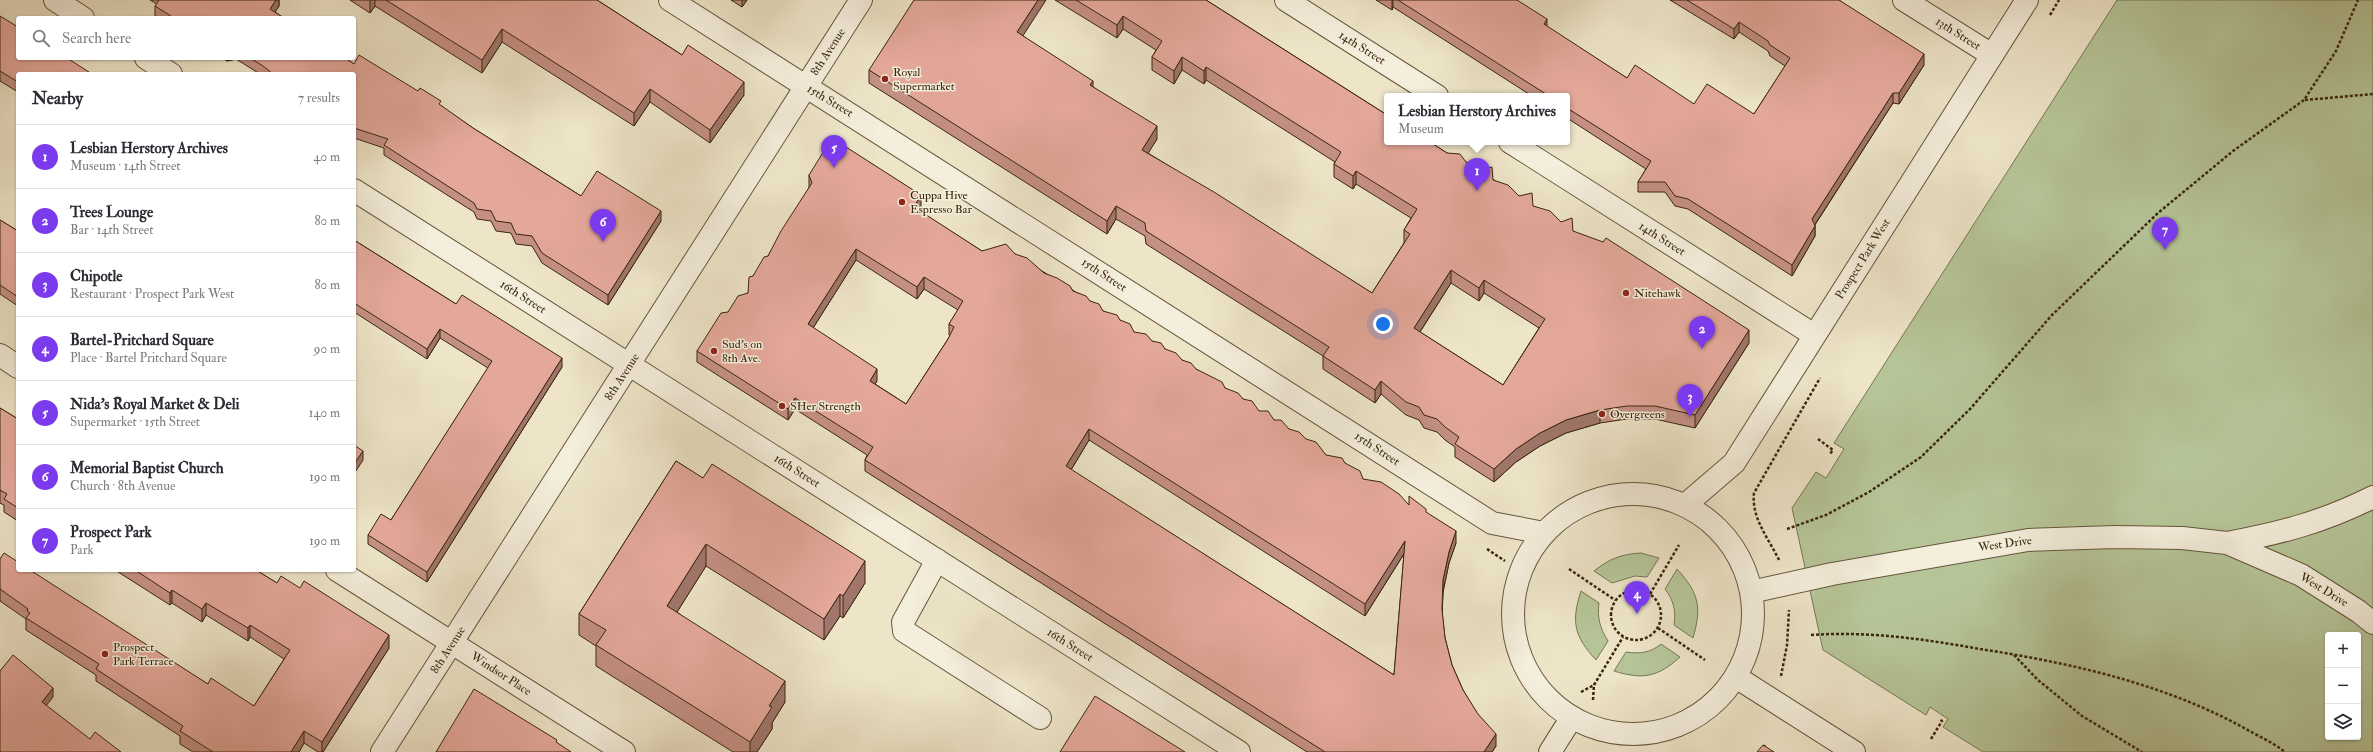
<!DOCTYPE html>
<html lang="en">
<head>
<meta charset="utf-8">
<style>
  body { margin:0; font-family:"IM FELL Double Pica",serif; background:#f7f7f7; color:#2b2b33 }
  .controls { position:absolute; right:12px; bottom:12px; display:grid; overflow:hidden; border-radius:4px; box-shadow:0 1px 3px #0004 }
  .controls button { width:36px; height:36px; display:grid; place-items:center; padding:0; border:0; border-bottom:1px solid #e1e1e2; background:#fff; color:#2b2b33; font:20px sans-serif }
  .you { position:absolute; left:1383px; top:324px; width:14px; height:14px; margin:-10px; border:3px solid #fff; border-radius:50%; background:#1a73e8; box-shadow:0 0 0 6px #1a73e833 }
  .badge { display:grid; place-items:center; width:26px; height:26px; border-radius:50%; background:#7c3aed; color:#fff; font-size:13px; font-weight:700 }
  .pin { position:absolute; translate:-50% -33px; filter:drop-shadow(0 1px 2px #0008) }
  .pin::after { content:''; position:absolute; top:21px; width:14px; height:12px; background:inherit; clip-path:polygon(0 0,100% 0,50% 100%) }
  .popup { position:absolute; left:1384px; top:93px; width:186px; height:52px; box-sizing:border-box; display:grid; place-content:center; border-radius:4px; background:#fff; filter:drop-shadow(0 1px 3px #0005); font-size:13px; white-space:nowrap; color:#7c7c81 }
  .popup b { font-size:15px; color:#2b2b33 }
  .popup::after { content:''; position:absolute; left:50%; top:100%; margin-left:-8px; border:8px solid transparent; border-top-color:#fff }
  .list { margin:0; padding:0; list-style:none }
  h2 { display:flex; justify-content:space-between; align-items:center; height:52px; margin:0; padding:0 16px; font-size:17px }
  h2 small { font-size:13px; font-weight:400; color:#7c7c81 }
  .list li { display:grid; grid-template-columns:26px 1fr auto; gap:12px; align-items:center; box-sizing:border-box; height:64px; padding:0 16px; border-top:1px solid #e1e1e2 }
  .list b { display:block; font-size:15px; white-space:nowrap }
  .list p { margin:0; font-size:13px; white-space:nowrap; color:#7c7c81 }
  .list em { font-size:13px; font-style:normal; color:#7c7c81 }
  .icon { flex:none; width:22px; height:22px; fill:none; stroke:currentColor; stroke-width:2; stroke-linecap:round; stroke-linejoin:round }
  .map { position:relative; flex:none; width:2373px; height:752px; overflow:hidden }
  .search { position:absolute; background:#fff; box-shadow:0 1px 3px #0004; left:16px; top:16px; width:340px; height:44px; display:flex; align-items:center; gap:10px; box-sizing:border-box; padding:0 14px; border-radius:4px; color:#7c7c81; font-size:15px }
  .panel { position:absolute; background:#fff; box-shadow:0 1px 3px #0004; left:16px; top:72px; width:340px; height:500px; border-radius:4px }
  .map>svg:first-child { display:block }
  .green { fill:#b6c598; stroke:#787652; fill-rule:evenodd }
  .lines { fill:none; stroke-linecap:round; stroke-linejoin:round }
  .minor-casing { stroke:#67563b; stroke-width:24 }
  .path { stroke:#3a260c; stroke-width:2.5; stroke-dasharray:3 2; stroke-linecap:butt }
  .minor { stroke:#f4eedc; stroke-width:22 }
  .wall { fill:#c49085; stroke:#3a260c; fill-rule:evenodd }
  .shaded-wall { fill:#a0766c; stroke:#3a260c }
  .building { fill:#e4a89b; stroke:#3a260c; fill-rule:evenodd }
  .poi-dot { fill:#8f2418; stroke:#f4eedc; stroke-width:1.5 }
  .labels { text-anchor:middle; dominant-baseline:central; stroke-width:3; stroke-linejoin:round; paint-order:stroke }
  .street-label { font-size:12px; fill:#3a260c; stroke:#f4eedc }
  .poi-label { font-size:12px; fill:#3a260c; stroke:#f4eedc; text-anchor:start }
</style>
</head>
<body>
<div class="map">
<svg width="2373" height="752" viewBox="0 0 2373 752">
  <rect width="100%" height="100%" fill="#eee5c9"/>
  <filter id="stains"><feTurbulence type="fractalNoise" baseFrequency=".005" numOctaves="4"/><feColorMatrix values="0 0 0 0 .2 0 0 0 0 .09 0 0 0 0 .02 0 0 0 .5 -.17"/></filter>
  <radialGradient id="worn" r=".72"><stop offset=".6" stop-color="#630" stop-opacity="0"/><stop offset="1" stop-color="#630" stop-opacity=".3"/></radialGradient>
  <path class="green" d="M2117,0H2373V752H1983L1943,727L1948,719L1930,707L1926,715L1823,650L1792,508L1816,472L1826,478L1844,449L1834,443ZM2328,635H2358V737H2328Z
    M1641,553L1659,558L1647,577L1635,576L1612,583L1594,571C1609,559 1621,554 1641,553Z
    M1677,569C1699,593 1702,607 1693,638L1674,625C1676,611 1674,601 1665,589Z
    M1581,591L1599,603C1597,618 1600,628 1608,641L1596,660C1574,636 1571,622 1581,591Z
    M1661,644L1680,657C1658,677 1643,680 1614,671L1626,652C1640,654 1650,653 1661,644Z"/>
  <g class="lines">
    <defs>
      <path id="minor" d="M55,0L83,18
        M670,0L1492,523L1544,533
        M1286,0L1437,96
        M1904,0L1992,55
        M146,58L171,74
        M1510,142L1814,335
        M354,190L1239,752
        M0,355L18,367
        M1513 614a120 120 0 1 1 240 0a120 120 0 1 1-240 0Z
        M1685,505L1734,463L2027,0
        M2227,543C2281,533 2323,522 2373,497
        M937,560L903,622L904,631L1040,718
        M337,570L624,752
        M1751,592L1832,574L2028,540L2115,537L2182,538L2227,543L2301,575L2358,611L2373,623
        M1736,677L1854,752
        M382,752L861,0
        M1550,752L1572,717"/>
    </defs>
    <use href="#minor" class="minor-casing"/>
    <path class="path" d="M2050,15L2059,0
      M2305,100L2373,94
      M1818,439L1833,450L1830,454
      M1787,529L1826,515L1869,492L1921,457L1970,409L2052,315L2158,213L2233,151L2304,100L2336,51L2358,0
      M1487,549L1505,561
      M1779,560C1769,539 1751,518 1754,493L1820,378
      M1569,569L1615,600
      M1611 615a25 25 0 1 1 50 0a25 25 0 1 1-50 0Z
      M1650,594L1679,545
      M1658,628L1705,660
      M1811,635C1868,631 1924,639 1980,649C2071,663 2165,684 2246,729C2258,736 2274,743 2285,752
      M2014,655L2038,680L2082,716L2142,752
      M1781,676L1787,645L1789,610
      M1581,692L1594,685
      M1593,700L1594,685L1623,637
      M1931,739L1942,721L1939,719
      M1761,752L1766,744"/>
    <use href="#minor" class="minor"/>
  </g>
  <path class="wall" d="M150,0H279V6L275,12L284,18H158L155,16V6L157,4Z
    M350,0H597L744,95L710,143L650,102L634,126L502,42L482,73L375,6L370,13Z
    M731,0H747L742,7Z
    M1055,0H1206L1447,153L1466,162L1519,196L1533,206L1561,222L1573,231L1749,343L1695,428L1655,419H1627L1600,423L1566,433L1540,446L1516,462L1494,482L1455,457V447L1445,440L1437,432L1424,428L1419,420L1406,415L1381,394L1375,403L1323,369V356L1146,244L1145,236L1116,219L1107,234L869,83V70L1023,36L1093,87L1157,139L1148,153L1372,293L1404,243V230L1411,218L1356,184L1353,189L1334,177V164L1335,162L1206,80L1204,84L1182,70L1174,84L1152,70V57L1156,50L1123,29L1117,38ZM1451,283L1479,301L1484,293L1539,328L1503,385L1420,332Z
    M1376,0H1517L1547,27L1627,78L1694,104L1754,114L1785,66L1770,56L1768,51L1739,32L1734,39L1670,0H1839L1924,65L1899,104L1893,103L1815,225V236L1792,276L1688,209L1675,206L1665,192H1638V182L1646,169L1567,118V96H1532L1393,7L1392,10Z
    M0,16L18,74V92L0,81Z
    M222,58H345L354,64L441,106L473,128L581,196L661,221L608,305L542,263L532,246L516,244L511,233L496,231L491,221L477,219L474,212L384,155V148L354,138V74H260L236,59L227,61Z
    M809,175L921,207L919,211L982,251L1015,254L1090,301L1103,311L1120,320L1134,332L1152,341L1165,349L1225,388L1243,399L1259,411L1306,439L1326,455L1345,463L1363,479L1409,505L1426,512L1456,543L1449,563L1443,592L1442,612L1445,638L1452,665L1463,690L1496,746L1492,752H1307L865,471V460L867,455L795,409L788,420L697,362V351L728,312L748,293L753,276L768,256L809,188ZM856,260L917,299L924,289L958,310L949,324V335L950,336L948,339L906,404L875,384L877,381L813,328ZM1089,440L1365,616L1404,554L1394,675L1071,470Z
    M0,220L18,231V306L0,294Z
    M354,240L456,304L562,367L427,582L368,544V535L391,520L488,368L440,338L427,359L354,312Z
    M0,408L18,419V521L4,512V505L0,503Z
    M676,461L865,583L843,618L840,616L824,640L706,566L677,612L785,702L772,723V729L757,752H733L596,666V646L579,635V614Z
    M0,559L208,684L254,706L284,659L250,637L248,641L206,615L202,622L172,603L170,605L115,570H256L277,583L389,648L323,752H318L304,743L299,752H193L180,744V736L96,681V675L26,630V619L0,601Z"/>
  <path class="shaded-wall" d="M276,0H279V6L271,18L270,9Z
    M370,0H375V6L370,13Z
    M742,0H747L742,7Z
    M1038,0H1046L1017,45V32Z
    M1392,0H1393V7L1392,10Z
    M1123,16V29L1117,38V25Z
    M1547,19V29L1544,24Z
    M1739,22V32L1734,39V29Z
    M502,29V42L482,73V60Z
    M1924,54V65L1899,104V93Z
    M1182,57V70L1174,84V71Z
    M227,58H236V59L227,61Z
    M1206,67V80L1204,84V71Z
    M1093,81V94L1090,85Z
    M744,82V95L710,143V130Z
    M650,89V102L634,126V113Z
    M1893,93V103L1812,229V219Z
    M1157,126V139L1142,163V150Z
    M1356,171V184L1353,189V176Z
    M921,195V207L914,219V207Z
    M1116,206V219L1107,234V221Z
    M661,211V221L608,305V295Z
    M1815,226V236L1792,276V265Z
    M856,249V260L808,336V324Z
    M1451,270V283L1414,341V328Z
    M924,277V289L917,299V287Z
    M1484,280V293L1479,301V288Z
    M440,329V338L427,359V349Z
    M1749,330V343L1695,428V415Z
    M562,358V367L427,582V572Z
    M877,369V381L870,392V381Z
    M1381,381V394L1375,403V390Z
    M795,398V409L788,420V409Z
    M1600,410V423L1566,433L1540,446L1516,462L1494,482V469L1516,449L1540,433L1566,420Z
    M1089,429V440L1066,478V466Z
    M363,451V460L354,474V464Z
    M1456,531V543L1449,563L1443,592L1442,621L1443,580L1449,552Z
    M1405,541V552L1365,616V604Z
    M706,544V566L667,628V606Z
    M865,561V583L843,618V596Z
    M172,590V603L170,605V593Z
    M840,594V616L824,640V619Z
    M206,603V615L202,622V609Z
    M250,625V637L248,641V628Z
    M389,635V648L323,752H322V742Z
    M785,681V702L772,723V729L757,752H750V742L769,706Z
    M53,688V697L42,711V702Z
    M304,731V743L299,752H291Z
    M1496,734V746L1492,752H1484Z"/>
  <path class="building" d="M159,0H276L270,9L284,18H174L155,6Z
    M386,0H597L682,55L688,45L744,82L710,130L650,89L634,113L502,29L482,60Z
    M914,0H1038L1017,32L1093,81L1090,85L1157,126L1142,150L1214,192L1372,293L1410,234L1404,230L1417,209L1356,171L1353,176L1334,164L1341,152L1206,67L1204,71L1182,57L1174,71L1152,57L1162,41L1123,16L1117,25L1076,0H1206L1387,115V142H1430L1447,153L1460,154L1466,162L1479,171L1492,167L1493,180L1508,185L1519,196L1532,193L1533,206L1550,211L1561,222L1572,218L1573,231L1603,242L1606,238L1749,330L1695,415L1655,406H1627L1600,410L1566,420L1540,433L1516,449L1494,469L1455,444L1459,437L1445,427L1437,419L1424,415L1419,407L1406,402L1381,381L1375,390L1323,356L1329,347L1146,231L1145,223L1116,206L1107,221L869,70ZM1451,270L1479,288L1484,280L1545,319L1503,385L1414,328Z
    M1398,0H1517L1547,19L1544,24L1627,78L1635,65L1694,104L1707,84L1754,114L1790,58L1770,45L1768,41L1739,22L1734,29L1687,0H1839L1924,54L1899,93H1893L1812,219L1815,226L1792,265L1688,199L1675,196L1665,182H1638L1651,161L1567,108V96H1549Z
    M0,16L18,27V58H67L92,74H18V82L0,71Z
    M359,55L418,91L420,88L441,101L439,104L473,128L581,196L597,171L661,211L608,295L542,253L532,236L516,234L511,223L496,221L491,211L477,209L474,203L384,145L388,139L354,128V74H273L263,66L250,58H345L354,64Z
    M832,138L921,195L914,207L982,251L1006,244L1015,254L1027,258L1044,273L1057,278L1070,286L1073,291L1086,296L1090,301L1099,304L1103,311L1117,315L1120,320L1130,324L1134,332L1146,334L1152,341L1161,343L1165,349L1176,353L1182,360L1191,363L1196,369L1222,382L1225,388L1238,393L1243,399L1252,401L1259,411H1268L1274,420H1281L1289,429L1299,432L1306,439L1316,442L1326,455L1342,458L1345,463L1360,471L1363,479L1381,482L1399,494L1409,505V496L1426,509V512L1456,531L1449,552L1443,580L1442,609L1445,638L1452,665L1463,690L1478,714L1496,734L1484,752H1325L865,460L873,447L795,398L788,409L697,351L721,313L728,312L738,296L748,293L749,277L753,276L764,257L768,256L781,231L808,189L812,183L809,175ZM856,249L917,287L924,277L963,301L949,324L954,327L948,339L906,404L870,381L877,369L808,324ZM1089,429L1365,604L1405,541L1394,675L1066,466Z
    M0,220L18,231V297L0,285Z
    M354,240L456,304L462,295L562,358L427,572L368,535L381,514L391,520L492,361L440,329L427,349L354,303Z
    M0,408L18,419V508L4,499L7,494L0,490Z
    M354,445L363,451L354,464Z
    M676,461L703,478L712,464L865,561L843,596L840,594L824,619L706,544L667,606L785,681L769,706L772,707L750,742L596,645L606,630L579,614Z
    M4,553L18,562V570H30L208,684L211,678L254,706L290,650L250,625L248,628L206,603L202,609L172,590L170,593L135,570H256L277,583L281,576L300,588L304,581L389,635L322,742L304,731L291,752H213L180,731L183,726L96,669L99,664L26,618L30,613L27,611L28,609L0,589V559Z
    M13,655L53,688L42,702L90,739L95,732L121,752H0V671Z
    M474,689L557,740L556,742L571,752H436Z
    M1095,696L1185,752H1060Z
    M1763,745L1774,752H1757Z"/>
  <g class="poi-dot">
    <circle cx="885" cy="79" r="4"/>
    <circle cx="902" cy="202" r="4"/>
    <circle cx="1626" cy="293" r="4"/>
    <circle cx="714" cy="351" r="4"/>
    <circle cx="782" cy="406" r="4"/>
    <circle cx="1602" cy="414" r="4"/>
    <circle cx="105" cy="654" r="4"/>
  </g>
  <g class="labels">
    <g class="street-label">
      <text transform="translate(1958 34) rotate(32)">13th Street</text>
      <text transform="translate(1362 48) rotate(32)">14th Street</text>
      <text transform="translate(828 52) rotate(-57)">8th Avenue</text>
      <text transform="translate(830 101) rotate(31)">15th Street</text>
      <text transform="translate(1662 239) rotate(32)">14th Street</text>
      <text transform="translate(1863 259) rotate(-58)">Prospect Park West</text>
      <text transform="translate(1104 275) rotate(33)">15th Street</text>
      <text transform="translate(523 297) rotate(32)">16th Street</text>
      <text transform="translate(622 377) rotate(-57)">8th Avenue</text>
      <text transform="translate(1377 449) rotate(33)">15th Street</text>
      <text transform="translate(797 471) rotate(32)">16th Street</text>
      <text transform="translate(2005 544) rotate(-8)">West Drive</text>
      <text transform="translate(2324 590) rotate(31)">West Drive</text>
      <text transform="translate(1070 645) rotate(32)">16th Street</text>
      <text transform="translate(448 650) rotate(-57)">8th Avenue</text>
      <text transform="translate(501 674) rotate(33)">Windsor Place</text>
    </g>
    <g class="poi-label">
      <text x="893" y="72">Royal<tspan x="893" dy="14">Supermarket</tspan></text>
      <text x="910" y="195">Cuppa Hive<tspan x="910" dy="14">Espresso Bar</tspan></text>
      <text x="1634" y="293">Nitehawk</text>
      <text x="722" y="344">Sud's on<tspan x="722" dy="14">8th Ave.</tspan></text>
      <text x="790" y="406">SHer Strength</text>
      <text x="1610" y="414">Overgreens</text>
      <text x="113" y="647">Prospect<tspan x="113" dy="14">Park Terrace</tspan></text>
    </g>
  </g>
  <rect width="100%" height="100%" filter="url(#stains)"/>
  <rect width="100%" height="100%" fill="url(#worn)"/>
</svg>
<div class="controls">
<button>+</button>
<button>−</button>
<button><svg class="icon" aria-label="layers" viewBox="0 0 24 24"><path d="M12 4l9 5-9 5-9-5zM3 14l9 5 9-5"/></svg></button>
</div>
<div class="you"></div>
<div class="pin badge" style="left:1477px;top:191px">1</div>
<div class="popup"><b>Lesbian Herstory Archives</b>Museum</div>
<div class="pin badge" style="left:1702px;top:349px">2</div>
<div class="pin badge" style="left:1690px;top:417px">3</div>
<div class="pin badge" style="left:1637px;top:614px">4</div>
<div class="pin badge" style="left:834px;top:168px">5</div>
<div class="pin badge" style="left:603px;top:242px">6</div>
<div class="pin badge" style="left:2165px;top:250px">7</div>
<div class="search"><svg class="icon" aria-label="search" viewBox="0 0 24 24"><circle cx="10" cy="10" r="6"/><path d="M15 15l6 6"/></svg>Search here</div>
<section class="panel">
<h2>Nearby<small>7 results</small></h2>
<ul class="list">
<li><span class="badge">1</span><div><b>Lesbian Herstory Archives</b><p>Museum · 14th Street</p></div><em>40 m</em></li>
<li><span class="badge">2</span><div><b>Trees Lounge</b><p>Bar · 14th Street</p></div><em>80 m</em></li>
<li><span class="badge">3</span><div><b>Chipotle</b><p>Restaurant · Prospect Park West</p></div><em>80 m</em></li>
<li><span class="badge">4</span><div><b>Bartel-Pritchard Square</b><p>Place · Bartel Pritchard Square</p></div><em>90 m</em></li>
<li><span class="badge">5</span><div><b>Nida's Royal Market &amp; Deli</b><p>Supermarket · 15th Street</p></div><em>140 m</em></li>
<li><span class="badge">6</span><div><b>Memorial Baptist Church</b><p>Church · 8th Avenue</p></div><em>190 m</em></li>
<li><span class="badge">7</span><div><b>Prospect Park</b><p>Park</p></div><em>190 m</em></li>
</ul>
</section>
</div>
</body>
</html>
